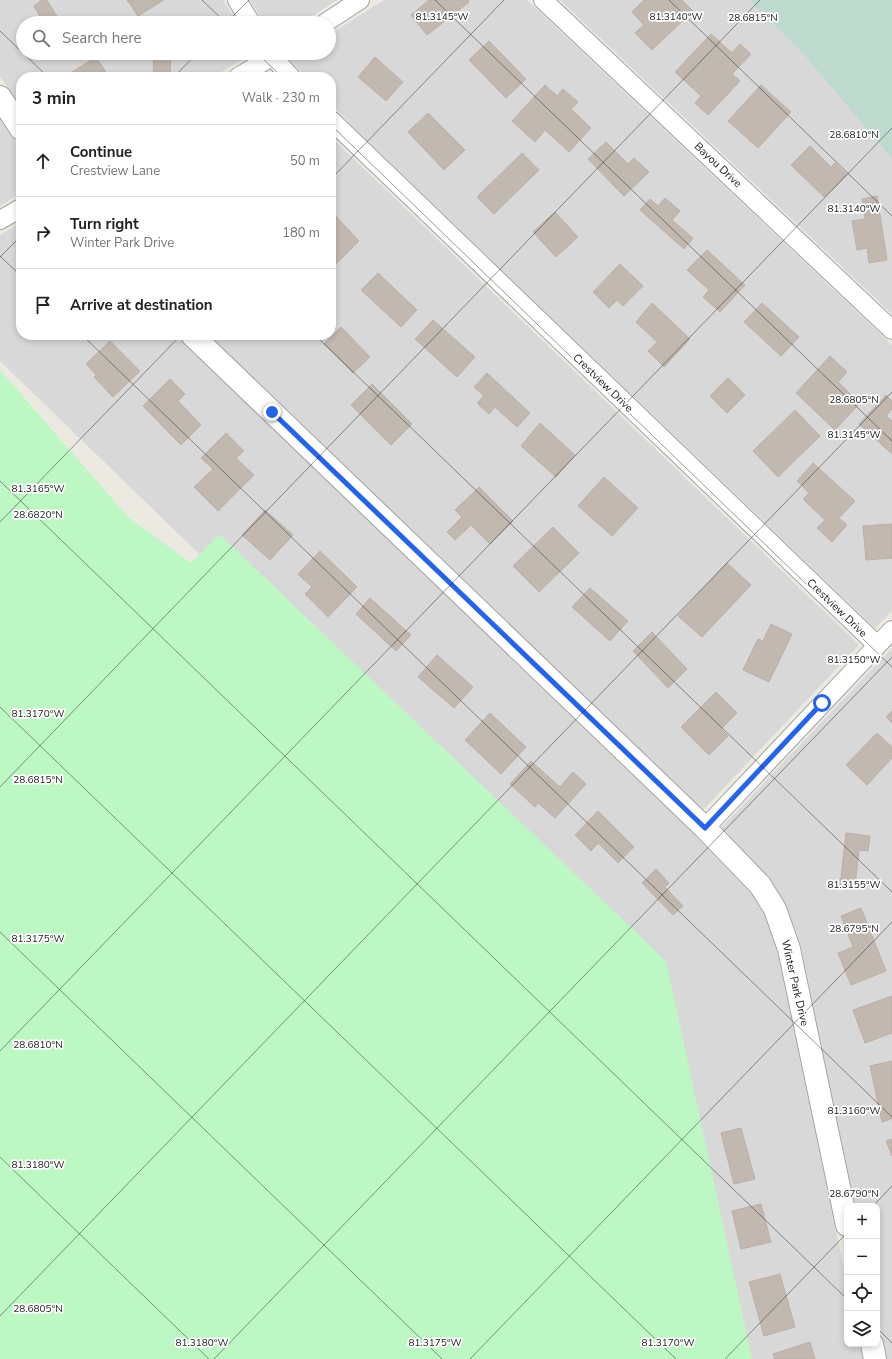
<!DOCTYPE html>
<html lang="en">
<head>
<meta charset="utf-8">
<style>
  body { margin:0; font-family:"Nunito Sans",sans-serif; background:#f6f6f6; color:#222 }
  .controls { position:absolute; right:12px; bottom:12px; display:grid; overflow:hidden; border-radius:8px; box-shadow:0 2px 6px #0003 }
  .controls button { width:36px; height:36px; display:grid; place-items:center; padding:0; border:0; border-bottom:1px solid #e0e0e0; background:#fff; color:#222; font:20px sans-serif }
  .stop { position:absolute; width:12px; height:12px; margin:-9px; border:3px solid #2563eb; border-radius:50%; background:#fff }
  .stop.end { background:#2563eb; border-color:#fff; box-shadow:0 1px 4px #0008 }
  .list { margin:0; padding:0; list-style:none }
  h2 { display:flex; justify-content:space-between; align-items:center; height:52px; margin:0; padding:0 16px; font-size:17px }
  h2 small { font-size:13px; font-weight:400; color:#767676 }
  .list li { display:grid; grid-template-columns:26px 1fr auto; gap:12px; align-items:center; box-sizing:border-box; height:72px; padding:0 16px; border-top:1px solid #e0e0e0 }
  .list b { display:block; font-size:15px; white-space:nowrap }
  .list p { margin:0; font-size:13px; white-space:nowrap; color:#767676 }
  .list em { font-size:13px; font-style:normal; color:#767676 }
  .icon { flex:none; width:22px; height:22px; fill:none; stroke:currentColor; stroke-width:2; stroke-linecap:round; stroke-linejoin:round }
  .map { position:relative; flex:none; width:892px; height:1359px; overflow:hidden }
  .search { position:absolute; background:#fff; box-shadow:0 2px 6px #0003; left:16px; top:16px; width:320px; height:44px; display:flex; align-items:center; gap:10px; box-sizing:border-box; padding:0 14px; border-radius:22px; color:#767676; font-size:15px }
  .panel { position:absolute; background:#fff; box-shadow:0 2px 6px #0003; left:16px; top:72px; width:320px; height:268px; border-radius:16px }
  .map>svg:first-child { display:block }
  .residential { fill:#d9d8d8 }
  .wetland { fill:#bedace }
  .park { fill:#bdf7c3 }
  .building { fill:#c1b8b0; stroke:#bdafa4 }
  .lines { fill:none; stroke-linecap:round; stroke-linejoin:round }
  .minor-casing { stroke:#a2a2a2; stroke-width:20 }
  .tertiary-casing { stroke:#a2a2a2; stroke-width:24 }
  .minor { stroke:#fff; stroke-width:18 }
  .tertiary { stroke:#fff; stroke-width:22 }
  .route { stroke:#2563eb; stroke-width:5 }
  .ticks { fill:none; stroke:#1b1b1b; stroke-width:1; stroke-opacity:0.45 }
  .labels { text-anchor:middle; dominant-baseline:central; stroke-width:3.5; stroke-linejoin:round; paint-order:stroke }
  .street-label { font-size:11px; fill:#1b1b1b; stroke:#fff }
  .ticks-label { font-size:10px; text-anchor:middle; fill:#1b1b1b; stroke:#fff; stroke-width:3.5; stroke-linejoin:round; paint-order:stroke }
</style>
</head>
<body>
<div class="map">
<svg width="892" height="1359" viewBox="0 0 892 1359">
  <rect width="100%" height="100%" fill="#ece9e1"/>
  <path class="residential" d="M0,0H223L238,23H23V53H253L213,77H21V108L0,76Z
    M250,0H337L301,23H264Z
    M384,0H527L892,345V611L875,628L353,127L331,103V77H306L290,60L301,53H329V35Z
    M560,0H749L803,54L892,159V314Z
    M0,118L21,150V193L0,206Z
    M331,137L859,645L703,810L208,335H331Z
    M21,222V335H176L696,836L751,892L764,913L777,951L847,1283V1344H860L863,1359H707L614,956L0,361V235Z
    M892,648V1359H887L877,1310V1206H855L801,946L785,903L768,877L721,828Z"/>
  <path class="wetland" d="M749,0H892V159L803,54Z"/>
  <path class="park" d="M0,370L128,517L191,563L219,534L666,961L752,1359H0Z"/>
  <path class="building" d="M42,0H47L61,23H44L34,6Z
    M127,0H164L138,16Z
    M429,0H468L469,2L427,35L411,15Z
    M644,0H682L693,11L652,50L635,33L644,25L632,12Z
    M711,34L732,53L740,44L751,54L732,74L740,81L708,115L695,103L701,96L675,72Z
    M489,41L526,79L506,98L469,60Z
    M154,53H171L170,77H153Z
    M96,57L109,77H64Z
    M375,57L403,82L386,101L358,77Z
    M545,85L557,96L563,89L578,102L571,109L591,128L569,152L545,130L535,142L512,121Z
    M761,85L791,112L758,148L728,121Z
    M428,113L465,150L444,170L408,132Z
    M606,142L628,164L634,158L649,172L624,196L588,159Z
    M810,146L831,167L835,163L847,175L824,197L791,165Z
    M522,153L539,170L494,214L477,197Z
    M877,196L887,260L869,263L867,248L857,250L852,221L865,219L862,199Z
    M665,198L680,211L672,220L693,238L684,249L640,210L650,199L658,206Z
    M555,212L578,237L556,257L533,232Z
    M333,213L359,241L336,264L331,259V215Z
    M707,250L745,285L720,312L703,297L709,290L687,270Z
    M620,264L643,286L623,306L617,300L609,308L593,292Z
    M378,273L417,310L401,327L361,290Z
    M652,303L690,339L664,367L648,351L657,342L636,322Z
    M762,303L799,337L781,356L744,322Z
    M433,320L475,357L457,377L415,339Z
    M341,327L370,357L353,373L324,344Z
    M110,341L140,371L113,397L94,377L96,375L86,364Z
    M830,356L847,372L838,382L860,403L835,430L796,393Z
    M487,373L530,413L517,427L495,407L489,414L477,403L484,396L474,387Z
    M728,378L745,395L727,413L710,396Z
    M170,379L185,394L178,401L201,425L181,445L143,406Z
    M372,384L412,424L391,445L351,405Z
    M886,395L892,401V409L886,416L892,421V454L859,424Z
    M795,410L820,436L778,477L753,451Z
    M540,423L575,455L556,477L521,446Z
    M226,433L244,451L236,458L254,475L218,511L194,487L213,469L201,458Z
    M813,463L855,501L839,518L847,525L832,542L817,528L825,520L803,499L809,493L797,481Z
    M604,477L638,508L612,536L578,506Z
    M479,487L513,521L490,544L471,525L455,540L447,532L462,517L455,510Z
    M265,510L293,535L270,560L242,535Z
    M892,524V558L866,560L863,526Z
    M553,527L579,553L539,592L513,566Z
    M320,551L357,587L328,617L305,594L312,587L298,574Z
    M727,563L751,585L702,637L678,616Z
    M590,588L628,621L610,641L572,607Z
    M370,598L411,635L396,651L356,614Z
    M771,624L792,634L769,682L743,670L758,639L763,641Z
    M652,632L687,669L668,688L633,651Z
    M437,655L473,687L454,708L418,677Z
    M716,692L737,713L721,729L728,736L709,755L681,727Z
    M892,711V723L886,717Z
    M490,713L526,747L501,774L465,740Z
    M877,733L892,747V758L867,785L846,765Z
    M531,761L560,787L573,772L586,784L555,818L538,803L535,807L510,784Z
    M598,811L634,847L618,863L598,843L591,851L575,835Z
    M846,833L870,836L868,851L859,850L855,887L840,886Z
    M656,869L669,883L665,887L683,906L673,915L642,883Z
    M861,908L886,971L851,985L838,953L853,947L841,916Z
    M892,996V1033L865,1043L853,1010Z
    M892,1061V1119L882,1122L870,1066Z
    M741,1128L755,1179L734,1184L721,1133Z
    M892,1139V1156L886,1141Z
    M761,1204L771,1242L741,1249L732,1211Z
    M780,1274L795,1327L764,1336L749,1282Z
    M810,1342L815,1359H775L773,1354Z"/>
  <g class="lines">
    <defs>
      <path id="minor" d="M237,0L251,23
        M543,0L892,330
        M325,23L360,0
        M269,53L291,77
        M238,77L278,53
        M331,120L877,645
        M0,220L21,208
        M705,828L892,630"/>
      <path id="tertiary" d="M0,97L21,129
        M192,335L705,828L760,885L775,909L789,949L847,1225
        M872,1344L875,1359"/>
    </defs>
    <use href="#minor" class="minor-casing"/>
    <use href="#tertiary" class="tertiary-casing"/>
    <use href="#minor" class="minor"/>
    <use href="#tertiary" class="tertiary"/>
  </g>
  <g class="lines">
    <path class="route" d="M272,412L705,828L822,703"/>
  </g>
  <path class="ticks" d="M202,0L226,23M435,0L892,441M669,0L892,216M226,23L249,0M0,31L23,53M23,53L48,77M257,53L282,77M174,77L197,53M331,125L892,667M331,179L504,0M0,256L21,276M0,257L21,236M82,335L892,1117M315,335L892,892M0,481L847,1299M0,522L181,335M0,707L676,1359M0,787L760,0M0,932L442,1359M0,1051L892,128M0,1157L209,1359M873,1206L892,1186M0,1316L892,392M877,1328L892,1343M214,1359L892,657M470,1359L892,922M725,1359L847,1233"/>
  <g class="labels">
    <g class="street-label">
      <text transform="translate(718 165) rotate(43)">Bayou Drive</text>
      <text transform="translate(603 383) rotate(44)">Crestview Drive</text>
      <text transform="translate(837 608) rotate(44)">Crestview Drive</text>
      <text transform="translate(795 983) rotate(77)">Winter Park Drive</text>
    </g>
  </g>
  <g class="ticks-label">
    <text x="442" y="20">81.3145°W</text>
    <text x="676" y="20">81.3140°W</text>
    <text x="753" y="21">28.6815°N</text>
    <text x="854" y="138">28.6810°N</text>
    <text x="854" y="212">81.3140°W</text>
    <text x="854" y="403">28.6805°N</text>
    <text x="854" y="438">81.3145°W</text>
    <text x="38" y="492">81.3165°W</text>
    <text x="38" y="518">28.6820°N</text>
    <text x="854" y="663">81.3150°W</text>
    <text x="38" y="717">81.3170°W</text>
    <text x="38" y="783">28.6815°N</text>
    <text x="854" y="888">81.3155°W</text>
    <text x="854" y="932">28.6795°N</text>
    <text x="38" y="942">81.3175°W</text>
    <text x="38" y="1048">28.6810°N</text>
    <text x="854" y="1114">81.3160°W</text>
    <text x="38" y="1168">81.3180°W</text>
    <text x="854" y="1197">28.6790°N</text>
    <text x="38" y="1312">28.6805°N</text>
    <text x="202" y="1346">81.3180°W</text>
    <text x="435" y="1346">81.3175°W</text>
    <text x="668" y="1346">81.3170°W</text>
  </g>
</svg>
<div class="controls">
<button>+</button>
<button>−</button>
<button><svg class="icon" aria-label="locate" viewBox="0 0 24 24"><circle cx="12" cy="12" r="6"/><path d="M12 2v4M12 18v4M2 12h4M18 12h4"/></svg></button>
<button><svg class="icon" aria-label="layers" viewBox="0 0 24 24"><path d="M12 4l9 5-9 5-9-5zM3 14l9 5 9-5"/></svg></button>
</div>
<div class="stop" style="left:822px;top:703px"></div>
<div class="stop end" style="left:272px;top:412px"></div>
<div class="search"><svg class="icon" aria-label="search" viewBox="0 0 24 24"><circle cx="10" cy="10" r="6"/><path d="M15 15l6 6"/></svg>Search here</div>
<section class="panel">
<h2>3 min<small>Walk · 230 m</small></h2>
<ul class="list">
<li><svg class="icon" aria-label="ahead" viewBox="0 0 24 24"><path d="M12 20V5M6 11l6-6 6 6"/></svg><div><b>Continue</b><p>Crestview Lane</p></div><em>50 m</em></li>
<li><svg class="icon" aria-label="right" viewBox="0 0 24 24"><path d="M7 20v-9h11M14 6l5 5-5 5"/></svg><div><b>Turn right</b><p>Winter Park Drive</p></div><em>180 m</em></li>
<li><svg class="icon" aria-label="arrive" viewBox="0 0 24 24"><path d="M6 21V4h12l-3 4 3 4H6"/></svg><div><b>Arrive at destination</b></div></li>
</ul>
</section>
</div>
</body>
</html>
